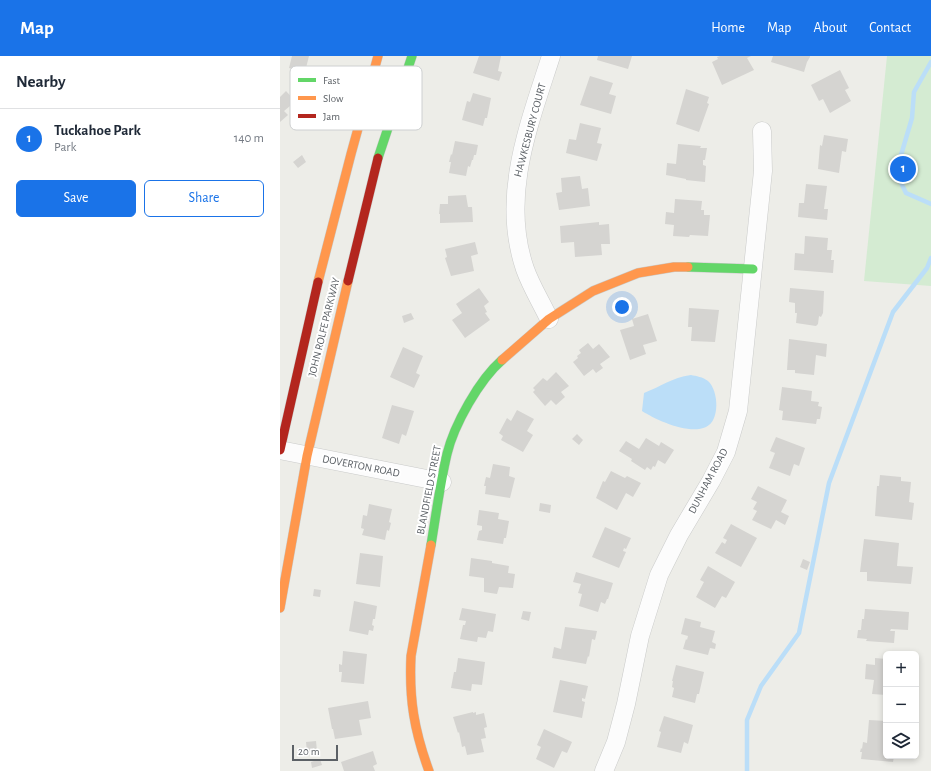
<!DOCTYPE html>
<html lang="en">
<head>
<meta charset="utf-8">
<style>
  body { margin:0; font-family:"Alegreya Sans",sans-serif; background:#f2f2f3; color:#1f2937 }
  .controls { position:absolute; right:12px; bottom:12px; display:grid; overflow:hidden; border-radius:6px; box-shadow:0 2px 6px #0003 }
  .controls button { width:36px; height:36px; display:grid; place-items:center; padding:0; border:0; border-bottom:1px solid #e0e1e3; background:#fff; color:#1f2937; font:20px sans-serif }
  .scale { position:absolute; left:12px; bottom:10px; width:46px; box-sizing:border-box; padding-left:4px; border:2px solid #5c6166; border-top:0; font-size:11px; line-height:14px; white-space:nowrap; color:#5c6166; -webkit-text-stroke:3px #fff; paint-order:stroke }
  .you { position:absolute; left:342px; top:251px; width:14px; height:14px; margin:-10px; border:3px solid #fff; border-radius:50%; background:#1a73e8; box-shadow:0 0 0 6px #1a73e833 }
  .badge { display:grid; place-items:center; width:26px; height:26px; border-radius:50%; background:#1a73e8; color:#fff; font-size:13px; font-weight:700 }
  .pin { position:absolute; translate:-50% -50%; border:2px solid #fff; box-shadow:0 1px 4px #0006 }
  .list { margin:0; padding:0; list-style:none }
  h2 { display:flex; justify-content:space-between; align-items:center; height:52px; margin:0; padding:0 16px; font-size:17px }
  h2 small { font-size:13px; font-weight:400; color:#747a83 }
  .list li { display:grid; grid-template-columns:26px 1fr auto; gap:12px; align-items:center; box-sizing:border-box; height:60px; padding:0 16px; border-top:1px solid #e0e1e3 }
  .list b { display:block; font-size:15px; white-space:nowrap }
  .list p { margin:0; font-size:13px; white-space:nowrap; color:#747a83 }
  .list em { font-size:13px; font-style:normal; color:#747a83 }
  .actions { display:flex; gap:8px; padding:12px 16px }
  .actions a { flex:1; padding:9px 0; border:1px solid #1a73e8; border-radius:6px; text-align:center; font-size:14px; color:#1a73e8 }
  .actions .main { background:#1a73e8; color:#fff }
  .icon { flex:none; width:22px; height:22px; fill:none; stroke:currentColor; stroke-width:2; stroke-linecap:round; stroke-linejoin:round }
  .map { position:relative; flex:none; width:651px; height:715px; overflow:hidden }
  header { display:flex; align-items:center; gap:24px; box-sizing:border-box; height:56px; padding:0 20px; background:#1a73e8; color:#fff }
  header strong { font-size:19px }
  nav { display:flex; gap:22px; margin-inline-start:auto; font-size:14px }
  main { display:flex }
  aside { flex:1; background:#fff }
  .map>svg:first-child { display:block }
  .green { fill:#d4ebd2 }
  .water { fill:#bbdef8 }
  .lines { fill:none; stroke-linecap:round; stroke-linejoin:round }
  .stream { stroke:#bbdef8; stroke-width:4.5 }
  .building { fill:#d5d4d1 }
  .street-casing { stroke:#cacbca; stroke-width:19 }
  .fast-casing { stroke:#c9cac8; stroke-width:10 }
  .slow-casing { stroke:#c9cac8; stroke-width:10 }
  .jam-casing { stroke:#c9cac8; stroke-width:10 }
  .street { stroke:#fcfcfc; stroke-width:18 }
  .fast { stroke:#63d668; stroke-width:9 }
  .slow { stroke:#ff974d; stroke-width:9 }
  .jam { stroke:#b3261e; stroke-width:9 }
  .labels { text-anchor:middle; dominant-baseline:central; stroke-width:4; stroke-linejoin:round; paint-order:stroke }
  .street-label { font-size:11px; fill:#5c6166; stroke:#fff }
  .key { fill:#fff; stroke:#ced0d1; stroke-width:1 }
  .key-label { font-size:11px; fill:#5c6166 }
</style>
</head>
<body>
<header>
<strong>Map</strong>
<nav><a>Home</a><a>Map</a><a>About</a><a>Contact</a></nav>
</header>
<main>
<aside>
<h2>Nearby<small></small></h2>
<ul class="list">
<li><span class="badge">1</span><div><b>Tuckahoe Park</b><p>Park</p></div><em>140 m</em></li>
</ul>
<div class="actions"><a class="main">Save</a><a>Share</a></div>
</aside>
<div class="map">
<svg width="651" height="715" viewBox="0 0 651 715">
  <rect width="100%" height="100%" fill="#edede8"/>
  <path class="green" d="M607,0H651V230L584,225Z"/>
  <path class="water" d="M411,319C416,320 423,321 428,325C439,335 440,365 426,371C409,379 376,364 362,355L364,337C382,330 391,322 411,319Z"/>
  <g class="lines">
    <path class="stream" d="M651,6L634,36L632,62L616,116L626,137L651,148
      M467,715V664L481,630L519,577L549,427L613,256L647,212L651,202"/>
  </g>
  <path class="building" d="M12,0H29L25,16L9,12Z
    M199,0H221L218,15L222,16L219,25L193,17Z
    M318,0H352L348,13L317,4Z
    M440,0H471L467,2L474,14L442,29L432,6L438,3L437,1Z
    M493,0H530V1L527,6L524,16L491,6Z
    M560,14L569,32L565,34L571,45L550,57L543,43L539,45L531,29Z
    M310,20L333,27L329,38L336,40L331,58L300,49Z
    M406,33L429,41L427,47L429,48L419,76L396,68Z
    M6,35L18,48L13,53L10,50L4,55L8,59L0,66V41Z
    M193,37L211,42L207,62H205L203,70L182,64L187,45L190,46Z
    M300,67L321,72L317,87L322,88L317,105L286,97L289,83L296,84Z
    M544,79L568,83L566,96L562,95L559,117L538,113L540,89L542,90Z
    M175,85L198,89L196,99H194L193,104H192L190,111L188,110L186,120L169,117L171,106H169L171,98L172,99Z
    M398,88L421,90L420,92H427L425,104H423V109L426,110L425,126L406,124V123L386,119L387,107L396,108Z
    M22,99L26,106L18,112L13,106Z
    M300,120L302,133L308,132L310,150L279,154L276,137L282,136L281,122Z
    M526,128L547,130L544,153H548L547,164L518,161L519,147H524Z
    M186,139L188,151H192L193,166L160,167V158H159L160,148H168V140Z
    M395,143L422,145L421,154H424V159H430L428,180L410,179L409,181L393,180L394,169L385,168L386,156L394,157Z
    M319,166V169L329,168L330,188H321L322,199L295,201L294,186L281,187L280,170Z
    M525,180L548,182L547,194H552L551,204H554L553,217L514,214L515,197L524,198Z
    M195,186L198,198L191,200L194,215L171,220L165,202L167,201L165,193Z
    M199,232L209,246L204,250L207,256L205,257L210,264L185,282L172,264L182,257L176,248Z
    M510,232L544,235L543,257L541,261L539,260L538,268L536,270L516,267L517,257H515V247L509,246Z
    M409,252L439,254L435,286L411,285L412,271H408Z
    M131,257L134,263L124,267L122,260Z
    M368,258L377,285L363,289L366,298L350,304L340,274L354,270L352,263Z
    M509,283L547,288L546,301L536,299L534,319L515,317V314H507Z
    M308,287L313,293L319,288L330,301L320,308L323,312L316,317L313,313L304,320L293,306L298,302L297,300L301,297L299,294Z
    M123,291L143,300L136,317L140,319L134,332L110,321Z
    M276,316L289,330L281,336L285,341L276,349L271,344L265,350L253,336L255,334L253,332L263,322L267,325Z
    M502,331L532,335L531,345L539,346L538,350L542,351L540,363H537L536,368L502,364L503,355L499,354Z
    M112,349L134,355L126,380L122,378L119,388L102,382Z
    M237,354L254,363L247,375L253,379L243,396L221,384L223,380L219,377L227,362L231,365Z
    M297,378L303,384L299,389L292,383Z
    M496,381L525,392L519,410L514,408L510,420L489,412L495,397L490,395Z
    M366,382L379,390L381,386L394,394L385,408L378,404L375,411L373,410L371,414L367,411L365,414L351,405L352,403L339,395L346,385L359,393Z
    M213,408L230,411L229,420L235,422L230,442L205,438L206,430H204L206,421L210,422Z
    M331,415L345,422L347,420L361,427L353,441L346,437L337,454L316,442L323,425L325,426Z
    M600,419L621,421V425L631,426L629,446L634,447L632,464L595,460L597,430H599Z
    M478,430L507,444L501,456L509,460L505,469L496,464L491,473L472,464L477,455L473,453L477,446L471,443Z
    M260,447L271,449L270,457L259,455Z
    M89,448L112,453L109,466L111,467L109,475L107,474L105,484L82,479L84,473L81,472L83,459L87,460Z
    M199,454L219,457L218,463L229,465L226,482H224L223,488L197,484L199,475L202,474V470L197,469Z
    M451,468L477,482L461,511L435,497L442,486L445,488L447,484L443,482Z
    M325,471L351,482L346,493L344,492L343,495L346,496L339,512L312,501Z
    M584,483L619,487L617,510L633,511L631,528L587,525V516H580Z
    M80,497L103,500L100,531L76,528Z
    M191,502L212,505V507L229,510L228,517L235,518L233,532L219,531L217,538L204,536V522L189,520Z
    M523,503L530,506L527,514L520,511Z
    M428,510L455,526L446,542L442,540L435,552L416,541L424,526L420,524Z
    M296,516L333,527L328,543H327L325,548L321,546L318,556L299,550L302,538L298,537L301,528L293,526Z
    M34,533L41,534L40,541L33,540Z
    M74,545L97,550L95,563H93L92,569L94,570L93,575L89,574L88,579L69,575Z
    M182,552L216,558L213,576L208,575L206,582L198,581L197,586L180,583L183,569H185L186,565L179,564Z
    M585,553L629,556L628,574L611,573L610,575H615L614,587L586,585L587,583L577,582L578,574H581L582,563H584Z
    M243,555L251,556L249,565L241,563Z
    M405,562L421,566L420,571L435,575L432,586L436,588L435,593L430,592L428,599L403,593L406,583L407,584L408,580L401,578Z
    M285,571L317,575L315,584L312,583L309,601L308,600L306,608L272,602L274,591L281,593Z
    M63,595L87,598L84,628L61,626L62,616H59V608L62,609Z
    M178,602L205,606L202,629L192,628L191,635L171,632L174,616H176Z
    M595,602L606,603V639L592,638L594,624L585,623L586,608L595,609Z
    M396,609L424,616L419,638H417L415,647L392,641L394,632L392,631L393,625H392Z
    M280,624L308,630L305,643L302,642V645L305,646L302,662L273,656Z
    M88,645L91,662L79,664L82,679L55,683L53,673H52L48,652Z
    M193,656V657L196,656V659L204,657L207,671L204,672L206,682L201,683L204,696L187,699L185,690L182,691L179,676L178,677L173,661Z
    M384,660L413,669L408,688L404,686L401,697L377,691L381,676L379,675Z
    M589,664L606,665V700H614L613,706L581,703L582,696H580L581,692L582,693L583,686L587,687Z
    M264,673L292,686L287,697L282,695L274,712L256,703L261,691L257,689Z
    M36,685L37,695L27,696L26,686Z
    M93,695L97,708L93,710L95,715H64L61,706Z
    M40,703L42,709L32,712L31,706Z"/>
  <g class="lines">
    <defs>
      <path id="street" d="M269,263C261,246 251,230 245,213C220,140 249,69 271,0
        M0,394L162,426
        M324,715L336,686L346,648L360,580L379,519L399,479L431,425L446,396L458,355L483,115L482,75"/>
      <path id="fast" d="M98,102L132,0
        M408,211L473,213
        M151,489C156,459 160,428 167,398C174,369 199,324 222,304"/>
      <path id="slow" d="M38,226L71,98L98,0
        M222,304L269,263L313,235L358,217L394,211H408
        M0,552L27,400L68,225
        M149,715C134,674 129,643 131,600L151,489"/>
      <path id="jam" d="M68,225L98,102
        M0,394L38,226"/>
    </defs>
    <use href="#street" class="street-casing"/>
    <use href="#fast" class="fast-casing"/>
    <use href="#slow" class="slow-casing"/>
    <use href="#jam" class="jam-casing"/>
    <use href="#street" class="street"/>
    <use href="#fast" class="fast"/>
    <use href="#slow" class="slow"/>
    <use href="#jam" class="jam"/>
  </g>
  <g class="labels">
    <g class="street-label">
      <text transform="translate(250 74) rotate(-75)">HAWKESBURY COURT</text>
      <text transform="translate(44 271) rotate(-76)">JOHN ROLFE PARKWAY</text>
      <text transform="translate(81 410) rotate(11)">DOVERTON ROAD</text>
      <text transform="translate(428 425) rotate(-62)">DUNHAM ROAD</text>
      <text transform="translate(149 434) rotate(-79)">BLANDFIELD STREET</text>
    </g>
  </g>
  <rect x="10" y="10" width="132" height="64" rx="6" class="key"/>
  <rect x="18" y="22" width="18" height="4" fill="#63d668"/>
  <rect x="18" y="40" width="18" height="4" fill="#ff974d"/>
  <rect x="18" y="58" width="18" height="4" fill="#b3261e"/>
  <g class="key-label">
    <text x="43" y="28">Fast</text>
    <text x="43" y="46">Slow</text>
    <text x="43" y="64">Jam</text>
  </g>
</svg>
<div class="controls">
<button>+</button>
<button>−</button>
<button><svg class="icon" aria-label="layers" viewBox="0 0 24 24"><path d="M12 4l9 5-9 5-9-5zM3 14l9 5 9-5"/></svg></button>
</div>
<div class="scale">20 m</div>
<div class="you"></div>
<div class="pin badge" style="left:623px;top:113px">1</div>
</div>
</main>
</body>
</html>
